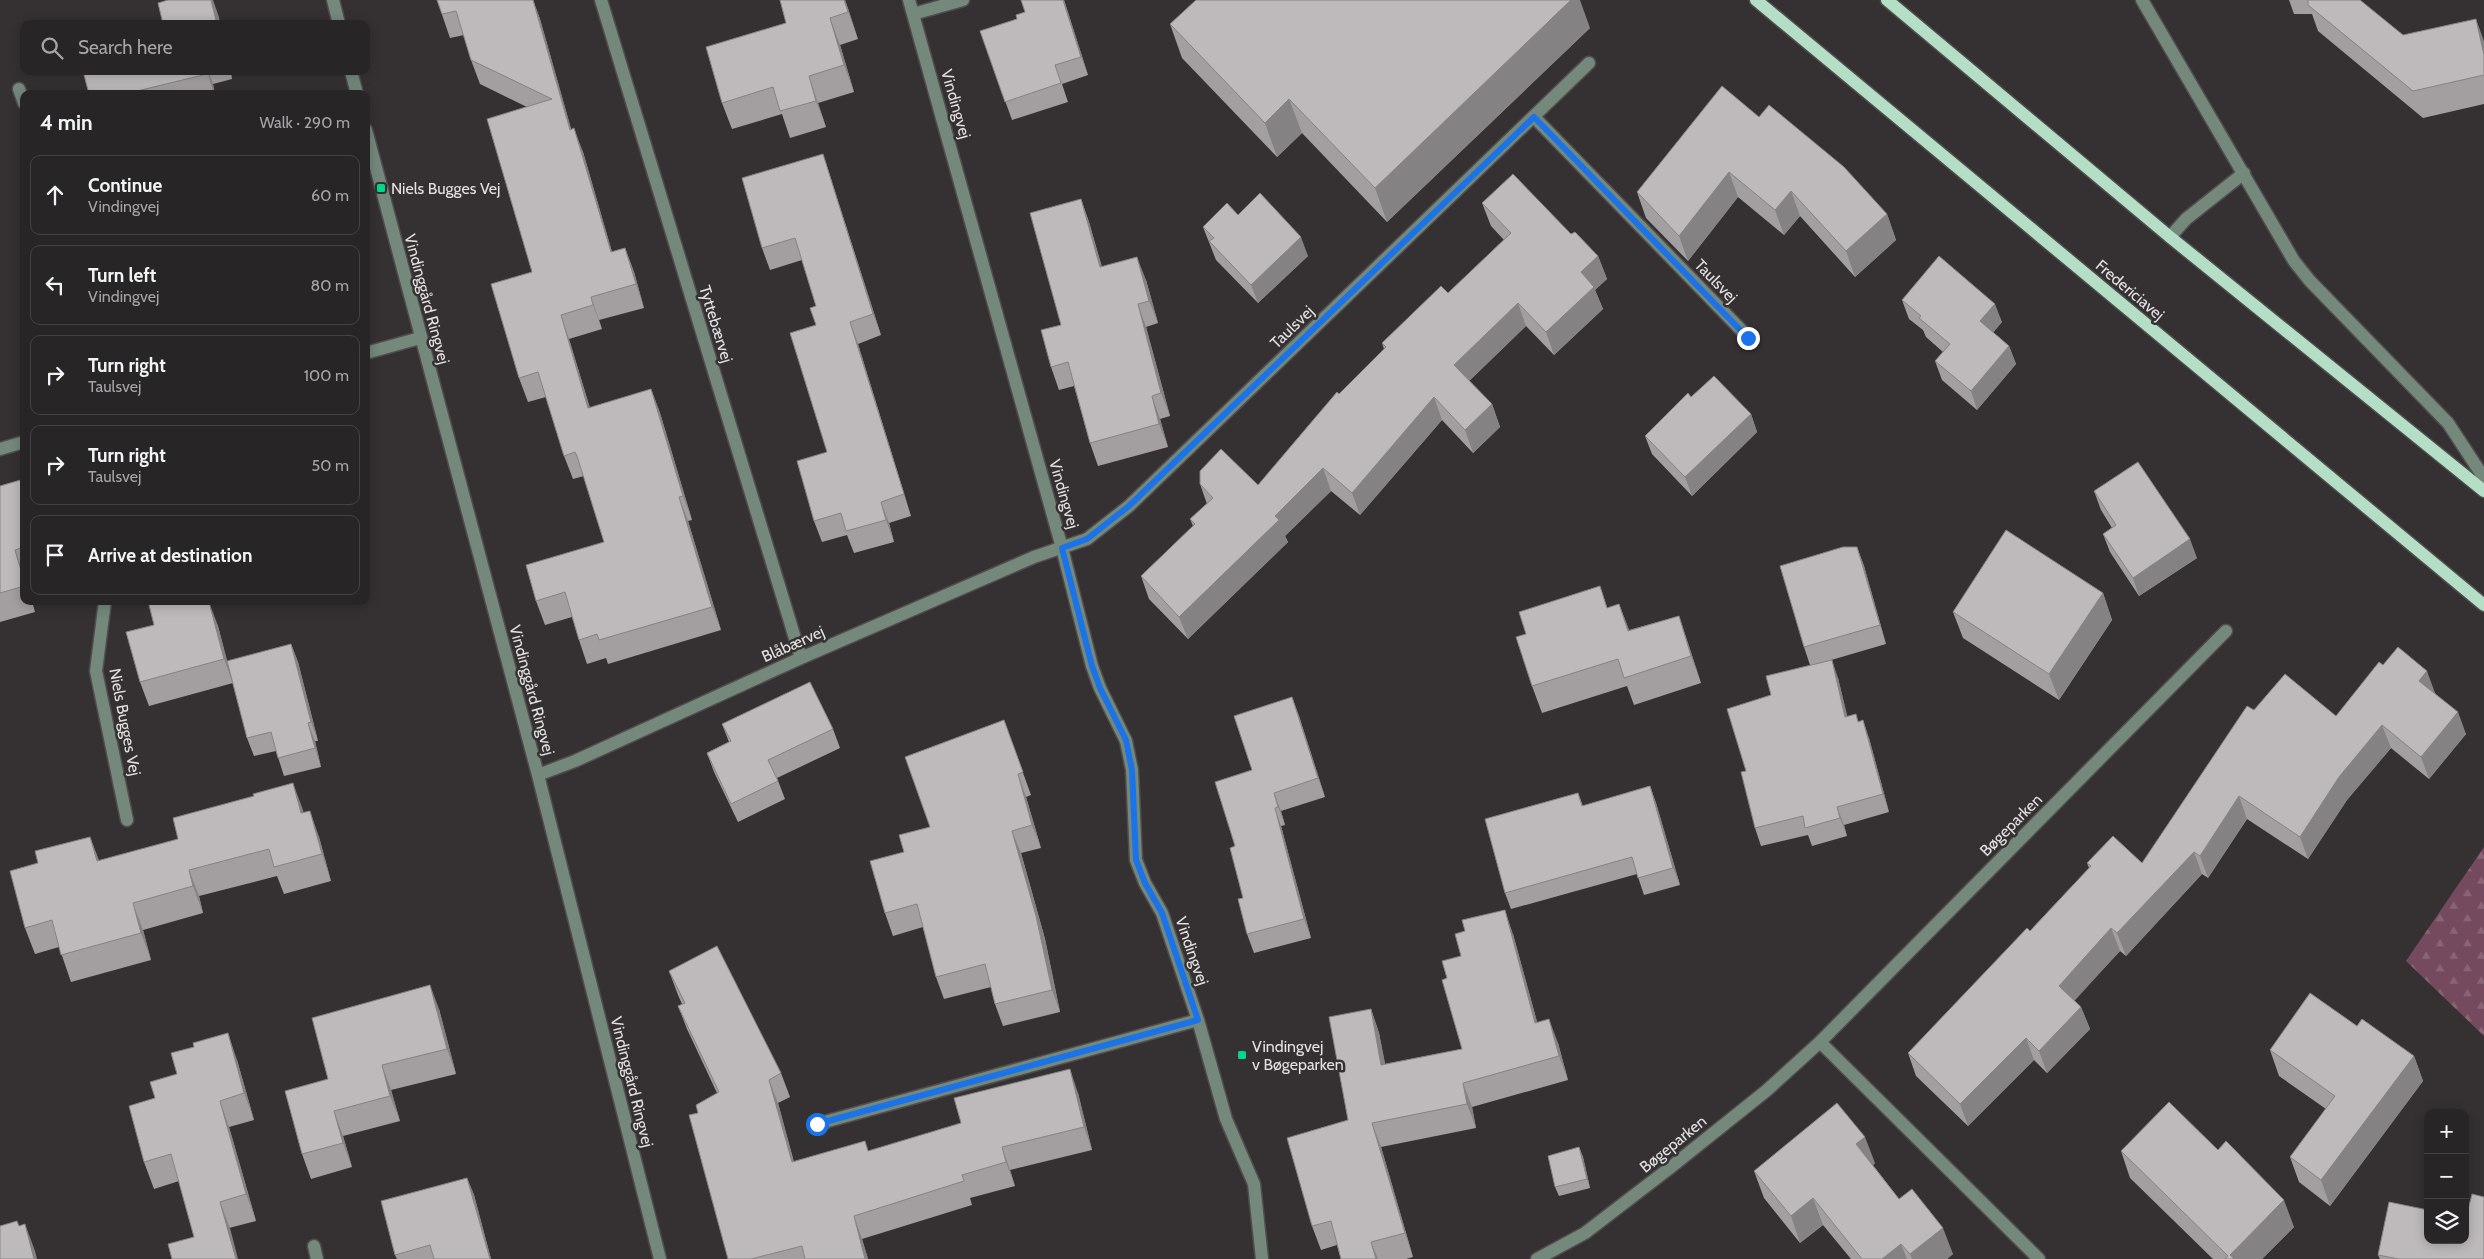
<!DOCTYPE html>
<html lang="en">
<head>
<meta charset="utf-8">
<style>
  body { margin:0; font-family:Cabin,sans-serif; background:#302d2e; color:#f1f3f6 }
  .controls { position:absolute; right:15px; bottom:15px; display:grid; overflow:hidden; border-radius:10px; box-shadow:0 2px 12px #0003 }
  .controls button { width:45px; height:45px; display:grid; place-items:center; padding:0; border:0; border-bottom:1px solid #444243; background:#282526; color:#f1f3f6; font:25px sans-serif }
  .stop { position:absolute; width:15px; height:15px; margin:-11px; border:4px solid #1a73e8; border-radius:50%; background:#fff }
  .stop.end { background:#1a73e8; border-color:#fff; box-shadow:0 1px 5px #0008 }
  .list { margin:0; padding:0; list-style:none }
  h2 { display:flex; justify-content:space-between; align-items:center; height:65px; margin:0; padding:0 20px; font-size:21px }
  h2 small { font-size:16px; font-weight:400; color:#a5a5a7 }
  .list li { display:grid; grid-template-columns:32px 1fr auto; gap:15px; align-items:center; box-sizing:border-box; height:80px; margin:0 10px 10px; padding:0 10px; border:1px solid #444243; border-radius:10px }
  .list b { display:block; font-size:19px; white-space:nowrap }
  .list p { margin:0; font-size:16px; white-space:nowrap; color:#a5a5a7 }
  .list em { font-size:16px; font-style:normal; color:#a5a5a7 }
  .icon { flex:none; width:28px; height:28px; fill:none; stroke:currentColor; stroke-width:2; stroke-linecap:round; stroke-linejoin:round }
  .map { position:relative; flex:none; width:2484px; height:1259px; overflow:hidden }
  .search { position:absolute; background:#282526; box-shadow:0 2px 12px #0003; left:20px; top:20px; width:350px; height:55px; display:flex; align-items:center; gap:12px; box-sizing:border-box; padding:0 18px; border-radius:10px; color:#a5a5a7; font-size:19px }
  .panel { position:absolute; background:#282526; box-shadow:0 2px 12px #0003; left:20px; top:90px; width:350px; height:515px; border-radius:10px }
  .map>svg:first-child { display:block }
  .forest { fill:url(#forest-firs) }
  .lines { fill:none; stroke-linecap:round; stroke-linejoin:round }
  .minor-casing { stroke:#514d4f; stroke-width:15 }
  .major-casing { stroke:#514d4f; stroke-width:15 }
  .minor { stroke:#74887c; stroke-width:12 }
  .major { stroke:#b4dec5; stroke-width:12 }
  .wall { fill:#a39fa1 }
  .shaded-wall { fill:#858283 }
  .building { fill:#beb9bb; stroke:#858283 }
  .route { stroke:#1a73e8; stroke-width:6 }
  .poi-dot { fill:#00d98c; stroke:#353133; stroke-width:2 }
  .labels { text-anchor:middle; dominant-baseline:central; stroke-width:5; stroke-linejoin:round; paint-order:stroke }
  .street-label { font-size:16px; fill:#e4e1e2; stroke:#353133 }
  .poi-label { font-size:16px; fill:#e4e1e2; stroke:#353133; text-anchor:start }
</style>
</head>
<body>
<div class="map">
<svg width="2484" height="1259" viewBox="0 0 2484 1259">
  <defs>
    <pattern id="forest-firs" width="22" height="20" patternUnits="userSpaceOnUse" patternTransform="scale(1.25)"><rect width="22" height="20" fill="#764a5e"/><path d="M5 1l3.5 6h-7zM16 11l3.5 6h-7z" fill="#896475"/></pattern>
  </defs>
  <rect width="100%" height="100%" fill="#353133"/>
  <path class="forest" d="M2484,847V1036L2406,961Z"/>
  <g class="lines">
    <defs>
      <path id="minor" d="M333,0L339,24
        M601,0L801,658
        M909,0L1062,548L1092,666L1100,688L1126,741L1132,770L1136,860L1145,883L1162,913L1198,1020L1226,1119L1254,1184L1262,1259
        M2142,0L2294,261L2310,281L2448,423L2484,478
        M913,14L963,0
        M351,71L357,94
        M19,89L24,103
        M1534,117L1749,338
        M366,130L538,775L660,1259
        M2170,237L2186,219L2244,173
        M366,353L420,338
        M0,449L24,442
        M105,601L96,671L127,820
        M538,775L575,761L801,658L1034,557L1087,539L1129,506L1589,63
        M1820,1042L2039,1259
        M817,1124L1198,1020
        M314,1246L317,1259
        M1537,1259L1585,1233L1671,1167L1766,1091L1820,1042L2226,631"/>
      <path id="major" d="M1756,0L2484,605
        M1887,0L2170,237L2484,491"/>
    </defs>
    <use href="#minor" class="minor-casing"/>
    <use href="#major" class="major-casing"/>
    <use href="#minor" class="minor"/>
    <use href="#major" class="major"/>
  </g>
  <path class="wall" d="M437,0H533L540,19L571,129L583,152L612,252L625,248L634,272L644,308L599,320L602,329L569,339L590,408L651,389L660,413L692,520L688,521L721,630L608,664L606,658L587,664L579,640L572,617L545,625L536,601L604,542L584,476L573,479L564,456L546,397L528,402L519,378L532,272L527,107L480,84L471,60L464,35L450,38Z
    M780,0H845L858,39L840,45L854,92L818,103L826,127L790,138L782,114L732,129L722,103L786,23Z
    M1064,0L1088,75L1062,84L1068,102L1012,120L980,31L1017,19Z
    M2289,0H2360L2403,35L2484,41V104L2423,118L2318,31L2312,14H2294Z
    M1170,24L1590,28L1387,222L1302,133L1277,157L1182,58Z
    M83,71H231L232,79L213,84L215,94H89Z
    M1759,117L1887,214L1896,240L1855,277L1800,216L1784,235L1738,197L1688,261L1646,218L1637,192Z
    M823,154L830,176L881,335L858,344L911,516L889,523L894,542L854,553L847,535L822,542L814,521L827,452L816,325V306L802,260L770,270L762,248Z
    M1081,199L1089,222L1102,267L1146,280L1158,323L1146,327L1170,416L1160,419L1168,447L1098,466L1090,443L1074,386L1059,390L1051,367L1061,325Z
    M1482,203L1571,234L1598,256L1607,279L1595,290L1603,309L1554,355L1526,326L1469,381L1492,404L1500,427L1473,453L1442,420L1360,515L1331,491L1285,536L1288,542L1188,639L1149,599L1141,576L1193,526L1190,519L1207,504L1200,484L1258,485L1339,394L1384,349L1382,343L1448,293L1504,240L1491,226Z
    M1238,215L1308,256L1258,303L1216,260L1203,227Z
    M1902,300L2002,322L1993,332L2009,346L2016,364L1977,410L1942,380L1935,361L1943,352L1926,337L1923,330L1909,319Z
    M1691,397L1751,414L1757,432L1692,496L1652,454L1645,436Z
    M24,479V601H32L35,612L0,622V486Z
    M2094,491L2197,558L2139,596L2110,552L2103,534L2112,528L2101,510Z
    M1857,547L1864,566L1886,644L1821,663L1838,678L1847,716L1859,721L1869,738L1889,812L1844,825L1847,836L1812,846L1808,835L1761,846L1755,828L1746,771L1771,695L1810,665L1804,647Z
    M2103,593L2112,620L2059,700L1963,638L1953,612Z
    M207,603L218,626L231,677L291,644L298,662L318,741H315L321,767L284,776L276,751L254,756L247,738L233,683L149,706L140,682Z
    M1619,604L1629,630L1679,616L1701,683L1634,705L1627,686L1542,713L1532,686L1608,608Z
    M2383,665L2435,693L2466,734L2429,779L2391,748L2347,800L2308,859L2247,819L2208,878L2202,874L2126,956L2120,951L2074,1000L2081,1007L2090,1029L2047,1073L2034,1060L1968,1126L1916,1076L1908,1053L2030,931L2089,868L2087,863H2142L2254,710L2336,716Z
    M1292,697L1299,716L1325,797L1281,811L1285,825L1281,826L1311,938L1254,953L1247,934L1243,898L1252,770Z
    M1004,720L1031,795L1026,797L1041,848L1021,853L1045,939L1060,1012L1003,1026L995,1004L991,987L944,999L936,977L923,927L893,936L885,913L904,852L930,827Z
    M722,724L833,729L840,748L777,778L785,799L738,822L714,772L707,753L729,742Z
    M1650,786L1656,803L1680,885L1644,895L1637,874L1511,909L1505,893L1578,793L1583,806Z
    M304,812L319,837L331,881L284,894L277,876L199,896L203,913L143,930L151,960L71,982L59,947L35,954L25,928L90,837L99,861Z
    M1513,934L1537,1022L1558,1043L1568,1080L1472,1107L1476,1128L1381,1147L1413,1257L1406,1259H1341L1337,1245L1321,1250L1312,1226L1348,1120L1371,1009L1379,1033L1385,1064L1462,1049L1447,978L1461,956Z
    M669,971L781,1073L790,1097L778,1103L794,1162L869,1151L1078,1093L1092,1150L1010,1170L1015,1186L970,1198L972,1205L862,1239L868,1259H728L698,1113L717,1093L687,1029L678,1006L682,1004L678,995Z
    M439,1009L456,1074L391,1090L400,1121L343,1136L352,1167L311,1179L302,1154L328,1079Z
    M2357,1026L2414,1056L2423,1081L2330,1206L2299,1182L2290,1157L2326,1109L2279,1076L2270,1050Z
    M194,1047L237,1060L254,1120L229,1127L256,1221L194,1237L179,1181L154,1189L144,1162L155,1098L177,1074Z
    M1579,1147L1583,1157L1590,1188L1559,1196L1555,1187Z
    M2121,1151L2294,1227L2262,1259H2213L2130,1178Z
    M1875,1163L1873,1165L1899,1199L1953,1254L1947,1259H1851L1823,1225L1800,1243L1764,1198L1754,1171Z
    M467,1178L474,1195L491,1259H397L395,1255Z
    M2466,1217L2484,1259H2380L2378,1255Z"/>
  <path class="shaded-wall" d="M211,0H213L219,17L220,24H217Z
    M533,0L540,19L578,153L570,130Z
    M844,0H845L848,8L858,39Z
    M1063,0H1064L1088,75L1081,57Z
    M1571,0H1580L1590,28L1387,222L1375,188Z
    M830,18L840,45L854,92L844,65Z
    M2476,19L2484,41V55Z
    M207,71H208L213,84L215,94H214Z
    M809,76L826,127L816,101Z
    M1289,99L1302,133L1277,157L1265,123Z
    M574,128L583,152L619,276L611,252Z
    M823,154L830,176L881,335L873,314Z
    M1729,172L1738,197L1688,261L1679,236Z
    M1791,191L1800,216L1784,235L1775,210Z
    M1081,199L1089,222L1108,290L1100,267Z
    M1887,214L1896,240L1855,277L1846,251Z
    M1301,237L1308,256L1258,303L1251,285Z
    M625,248L634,272L644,308L636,284Z
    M1598,256L1607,279L1595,290L1603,309L1554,355L1546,332L1581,272Z
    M1137,257L1146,280L1158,323L1149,301Z
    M591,297L599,320L602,329L593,305Z
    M1518,303L1526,326L1462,388L1454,365Z
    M1138,304L1146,327L1170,416L1161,393Z
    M1995,304L2002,322L1987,340L1980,321Z
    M561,315L569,339L597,432L588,408Z
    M850,322L858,344L911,516L904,494Z
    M2009,346L2016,364L1977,410L1971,391Z
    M651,389L660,413L692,520L683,496Z
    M1152,396L1160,419L1168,447L1159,424Z
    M1434,397L1442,420L1360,515L1352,493Z
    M1492,404L1500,427L1473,453L1465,430Z
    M1751,414L1757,432L1692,496L1685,477Z
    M1323,468L1331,491L1285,536L1288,542L1188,639L1179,617L1275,516Z
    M679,497L688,521L721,630L712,607Z
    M881,502L889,523L894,542L886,520Z
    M2190,539L2197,558L2139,596L2133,578Z
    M1857,547L1864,566L1886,644L1880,625Z
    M15,550L24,575V581Z
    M2103,593L2112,620L2059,700L2049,674Z
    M209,602L218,626L233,683L224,659Z
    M1619,604L1629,630L1628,631Z
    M1679,616L1688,643L1701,683L1691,656Z
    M291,644L298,662L318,741L311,722Z
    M1832,660L1838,678L1852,735L1845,717Z
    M2427,671L2435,693L2427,703L2419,681Z
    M1292,697L1299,716L1325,797L1318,778Z
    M2458,712L2466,734L2429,779L2421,757Z
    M1863,720L1869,738L1889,812L1883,794Z
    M308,723L315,741L321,767L315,748Z
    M2382,725L2391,748L2347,800L2308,859L2300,837L2339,777Z
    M1018,774L1026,797L1041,848L1032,825Z
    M293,783L303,810L311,840L301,813Z
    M1650,786L1656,803L1680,885L1673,868Z
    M1274,793L1281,811L1285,825L1278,807Z
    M2239,796L2247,819L2208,878L2200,856Z
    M1837,807L1844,825L1847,836L1840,818Z
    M1275,808L1281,826L1311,938L1304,919Z
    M310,811L319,837L331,881L322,854Z
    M1012,831L1021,853L1045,939L1060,1012L1052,990Z
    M90,837L100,863L97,861Z
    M2194,852L2202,874L2126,956L2117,933Z
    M189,870L199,896L203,913L193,886Z
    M133,903L143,930L151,960L141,933Z
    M1505,910L1513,934L1544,1047L1535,1023Z
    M2111,928L2120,951L2067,1009L2059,986Z
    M430,985L439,1009L456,1074L447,1049Z
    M2081,1007L2090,1029L2047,1073L2039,1051Z
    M1371,1009L1379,1033L1390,1089L1381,1065Z
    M1549,1019L1558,1043L1568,1080L1559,1056Z
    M228,1033L237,1060L254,1120L244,1093Z
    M2026,1038L2034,1060L1968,1126L1960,1104Z
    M2414,1056L2423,1081L2330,1206L2321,1180Z
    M382,1065L391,1090L400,1121L390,1096Z
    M1070,1069L1078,1093L1092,1150L1084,1127Z
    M769,1080L778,1103L800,1186L792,1162Z
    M1463,1083L1472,1107L1476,1128L1467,1104Z
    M220,1101L229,1127L256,1221L246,1194Z
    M334,1111L343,1136L352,1167L343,1143Z
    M1372,1123L1381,1147L1413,1257L1405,1233Z
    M1865,1137L1875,1163L1866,1170L1856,1144Z
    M1002,1147L1010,1170L1015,1186L1006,1162Z
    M1579,1147L1583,1157L1590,1188L1587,1179Z
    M467,1178L474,1195L491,1259H490Z
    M1813,1198L1823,1225L1800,1243L1791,1216Z
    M2284,1200L2294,1227L2262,1259H2231L2230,1255Z
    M220,1202L230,1228L238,1259H236Z
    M854,1216L862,1239L868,1259H865Z
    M25,1224L35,1251L37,1259H34Z
    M1943,1228L1953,1254L1947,1259H1912L1910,1254Z
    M1371,1242L1378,1259H1376Z
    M1901,1244L1907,1259H1882Z"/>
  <path class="building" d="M168,0H211L217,24H163L158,3Z
    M437,0H533L570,130L574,128L611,252L625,248L636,284L591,297L593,305L561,315L588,408L651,389L683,496L679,497L712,607L599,640L597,634L579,640L565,592L536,601L526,565L604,542L577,456L575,452L564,456L538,372L519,378L491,284L532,272L487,119L552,99L471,60L456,11L442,14Z
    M780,0H844L848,12L830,18L844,65L809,76L816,101L780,111L773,87L722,103L706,47L786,23Z
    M1021,0H1063L1081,57L1055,65L1061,83L1005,102L980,31L1017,19L1016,15L1025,12Z
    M1196,0H1571L1375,188L1289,99L1265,123L1170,24Z
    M2308,0H2360L2403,35L2476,19L2484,55V75L2413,91L2308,5Z
    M83,71H207V74L125,94H89Z
    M1722,86L1759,117L1769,105L1844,167L1887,214L1846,251L1791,191L1775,210L1729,172L1679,236L1637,192Z
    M823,154L873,314L850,322L904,494L881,502L886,520L846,531L841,513L814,521L797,461L827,452L790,333L816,325L810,308L816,306L795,238L762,248L742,178Z
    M1513,174L1571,234L1575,232L1598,256L1581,272L1594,287L1546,332L1518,303L1454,365L1492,404L1465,430L1434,397L1352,493L1323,468L1275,516L1279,520L1179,617L1141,576L1195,524L1190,519L1213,498L1200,484V471L1221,449L1258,485L1337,392L1339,394L1386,347L1382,343L1441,286L1448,293L1511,233L1482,203Z
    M1260,193L1301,237L1251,285L1209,241L1214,238L1203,227L1227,203L1238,215Z
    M1081,199L1100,267L1137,257L1149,301L1138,304L1161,393L1152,396L1159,424L1090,443L1068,362L1051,367L1041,330L1061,325L1030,213Z
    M1939,256L1995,304L1980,321L2009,346L1971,391L1935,361L1950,344L1919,318L1921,316L1902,300Z
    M1714,376L1751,414L1685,477L1645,436L1688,393L1691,397Z
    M2138,462L2190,539L2133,578L2103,534L2116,525L2094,491Z
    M24,479V547L15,550L24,581V586L0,593V486Z
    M2006,530L2103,593L2049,674L1953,612Z
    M1843,547H1857L1880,625L1804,647L1780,566Z
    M1600,586L1607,608L1619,604L1628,631L1679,616L1691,656L1624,678L1618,659L1532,686L1516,637L1526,634L1519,612Z
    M148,601H204L205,603L209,602L224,659L140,682L126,632L154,625Z
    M291,644L311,722L308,723L315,748L278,758L271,732L247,738L227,661Z
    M2398,647L2427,671L2419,681L2458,712L2421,757L2382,725L2339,777L2300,837L2239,796L2200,856L2194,852L2117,933L2111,928L2059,986L2081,1007L2039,1051L2026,1038L1960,1104L1908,1053L2027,928L2030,931L2091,866L2087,863L2113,836L2142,863L2247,706L2254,710L2285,674L2336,716L2379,662L2383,665Z
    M1832,660L1845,717L1856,714L1858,722L1863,720L1883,794L1837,807L1840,818L1805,828L1803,816L1755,828L1741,772L1746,771L1727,709L1771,695L1766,676Z
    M810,682L833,729L768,760L778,781L731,804L707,753L731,741L722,724Z
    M1292,697L1318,778L1274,793L1278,807L1275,808L1304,919L1247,934L1238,899L1243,898L1230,848L1235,846L1215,782L1252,770L1234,716Z
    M1004,720L1023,772L1018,774L1032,825L1012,831L1036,916L1052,990L995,1004L985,964L936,977L917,904L885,913L870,861L904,852L899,835L930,827L905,757Z
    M293,783L301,813L310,811L322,854L274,867L269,849L189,870L193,886L133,903L141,933L61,955L52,920L25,928L10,871L38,863L35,851L90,837L97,861L178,839L173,818L254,796L253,794Z
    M1650,786L1673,868L1638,878L1632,857L1505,893L1485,819L1578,793L1582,806Z
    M1505,910L1535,1023L1549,1019L1559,1056L1463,1083L1467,1104L1372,1123L1405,1233L1371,1242L1376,1259H1341L1331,1221L1312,1226L1287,1138L1348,1120L1329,1017L1371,1009L1381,1065L1462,1049L1442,980L1447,978L1442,961L1461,956L1455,934L1465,931L1462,920Z
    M717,946L781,1073L769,1080L792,1162L865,1141L868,1151L961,1123L954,1098L1070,1069L1084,1127L1002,1147L1006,1162L962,1175L964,1181L854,1216L865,1259H805L802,1246L751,1259H728L689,1115L698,1113L696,1105L719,1092L678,1006L685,1003L669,971Z
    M430,985L447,1049L382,1065L390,1096L334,1111L343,1143L302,1154L285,1091L328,1079L312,1018Z
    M2310,993L2357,1026L2362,1019L2414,1056L2321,1180L2290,1157L2335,1096L2270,1050Z
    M228,1033L244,1093L220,1101L246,1194L220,1202L236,1259H172L168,1244L194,1237L171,1154L144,1162L129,1106L155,1098L150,1082L177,1074L171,1053L194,1047L193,1043Z
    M2169,1102L2218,1150L2226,1141L2284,1200L2230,1255L2234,1259H2225L2228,1256L2121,1151Z
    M1837,1103L1865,1137L1856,1144L1899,1199L1912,1189L1943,1228L1910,1254L1901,1244L1882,1259H1862L1813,1198L1791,1216L1754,1171Z
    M1579,1147L1587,1179L1555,1187L1548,1156Z
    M467,1178L490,1259H434L430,1245L395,1255L381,1201Z
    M2472,1194L2484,1197V1259H2399L2378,1255L2389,1202L2428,1210V1240H2465V1217H2466Z
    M17,1221L19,1226L25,1224L34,1259H0V1226Z"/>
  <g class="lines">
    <path class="route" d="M817,1124L1198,1020L1162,913L1145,883L1136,860L1132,770L1126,740L1100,688L1092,666L1062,548L1087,539L1129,506L1534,117L1748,338"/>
  </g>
  <g class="poi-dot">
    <rect x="376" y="183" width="10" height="10" rx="2.5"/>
    <rect x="1237" y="1050" width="10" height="10" rx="2.5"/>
  </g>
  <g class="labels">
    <g class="street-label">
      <text transform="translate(956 104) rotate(74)">Vindingvej</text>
      <text transform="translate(1716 281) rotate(46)">Taulsvej</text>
      <text transform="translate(2130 290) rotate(40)">Fredericiavej</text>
      <text transform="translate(427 299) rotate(75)">Vindinggård Ringvej</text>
      <text transform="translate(716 324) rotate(73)">Tyttebærvej</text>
      <text transform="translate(1292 327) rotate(-44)">Taulsvej</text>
      <text transform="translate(1064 494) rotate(74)">Vindingvej</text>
      <text transform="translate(793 644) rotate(-24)">Blåbærvej</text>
      <text transform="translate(532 690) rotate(75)">Vindinggård Ringvej</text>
      <text transform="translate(125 722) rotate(79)">Niels Bugges Vej</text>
      <text transform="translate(2011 825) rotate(-45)">Bøgeparken</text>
      <text transform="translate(1192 951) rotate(71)">Vindingvej</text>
      <text transform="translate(632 1082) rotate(76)">Vindinggård Ringvej</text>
      <text transform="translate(1673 1144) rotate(-39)">Bøgeparken</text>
    </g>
    <g class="poi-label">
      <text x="391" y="188">Niels Bugges Vej</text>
      <text x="1252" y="1046">Vindingvej<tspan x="1252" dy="18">v Bøgeparken</tspan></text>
    </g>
  </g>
</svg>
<div class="controls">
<button>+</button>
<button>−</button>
<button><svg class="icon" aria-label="layers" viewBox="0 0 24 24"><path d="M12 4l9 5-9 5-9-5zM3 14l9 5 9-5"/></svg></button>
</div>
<div class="stop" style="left:817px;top:1124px"></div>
<div class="stop end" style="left:1748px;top:338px"></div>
<div class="search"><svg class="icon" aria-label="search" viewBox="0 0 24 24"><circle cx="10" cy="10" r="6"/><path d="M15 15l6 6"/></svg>Search here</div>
<section class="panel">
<h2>4 min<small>Walk · 290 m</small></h2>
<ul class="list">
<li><svg class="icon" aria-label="ahead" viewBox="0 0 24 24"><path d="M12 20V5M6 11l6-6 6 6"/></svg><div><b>Continue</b><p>Vindingvej</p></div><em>60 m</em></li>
<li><svg class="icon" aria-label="left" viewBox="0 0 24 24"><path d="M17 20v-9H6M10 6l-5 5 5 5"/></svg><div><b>Turn left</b><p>Vindingvej</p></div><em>80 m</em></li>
<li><svg class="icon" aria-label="right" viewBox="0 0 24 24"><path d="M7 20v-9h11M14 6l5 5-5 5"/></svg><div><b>Turn right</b><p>Taulsvej</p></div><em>100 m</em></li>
<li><svg class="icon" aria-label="right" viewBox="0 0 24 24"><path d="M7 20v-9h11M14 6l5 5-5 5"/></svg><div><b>Turn right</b><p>Taulsvej</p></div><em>50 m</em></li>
<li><svg class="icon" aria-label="arrive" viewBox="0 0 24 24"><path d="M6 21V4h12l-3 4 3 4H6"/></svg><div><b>Arrive at destination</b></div></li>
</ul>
</section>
</div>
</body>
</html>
